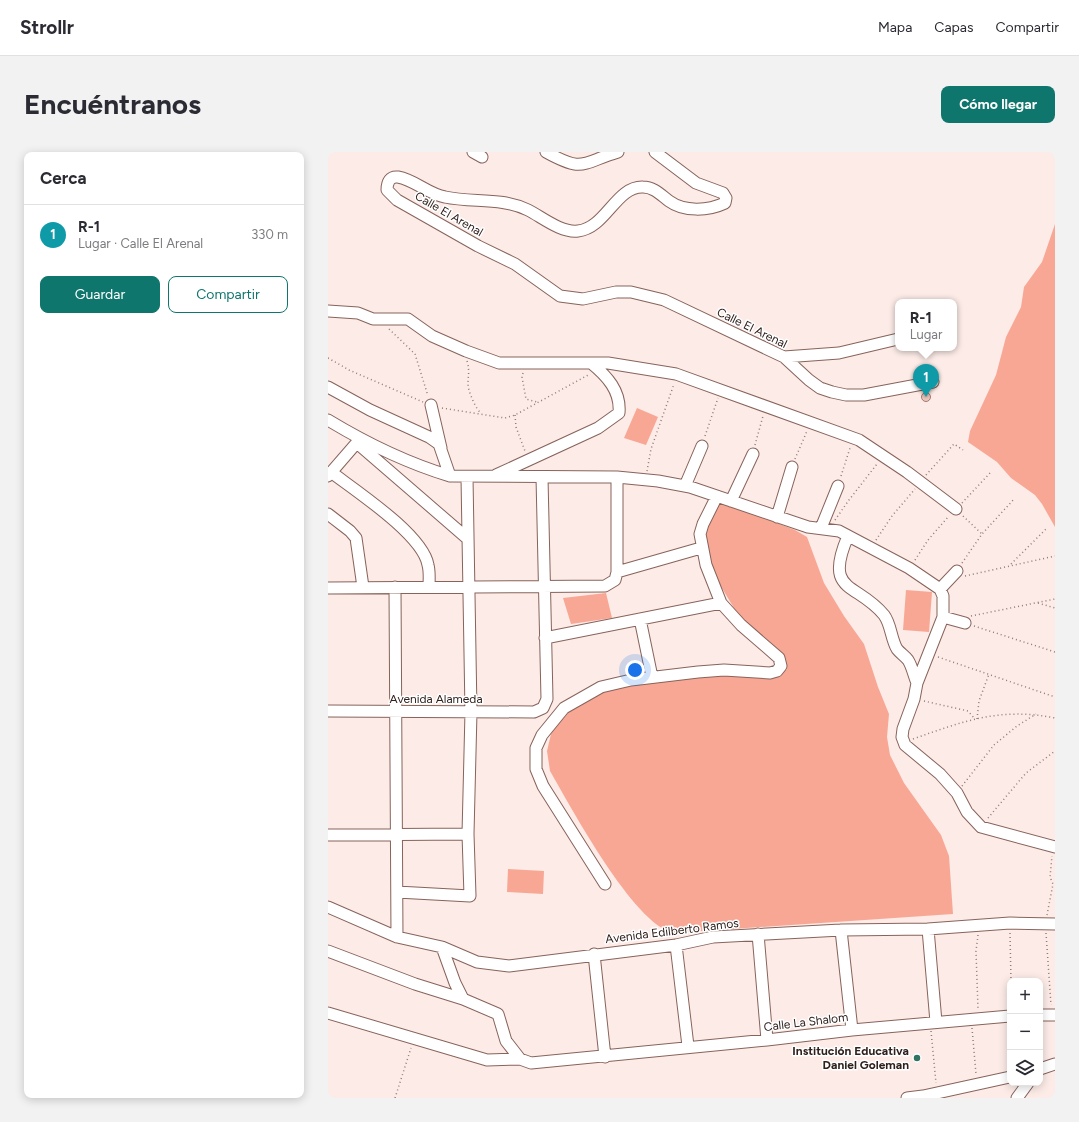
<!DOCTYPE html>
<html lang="es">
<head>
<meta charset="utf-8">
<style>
  body { margin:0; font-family:Figtree,sans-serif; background:#f2f2f3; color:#2b2b33 }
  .controls { position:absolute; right:12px; bottom:12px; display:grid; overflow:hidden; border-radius:8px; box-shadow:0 2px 10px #0003 }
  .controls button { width:36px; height:36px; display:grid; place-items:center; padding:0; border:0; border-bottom:1px solid #e1e1e2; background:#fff; color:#2b2b33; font:20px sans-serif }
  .you { position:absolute; left:307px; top:518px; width:14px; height:14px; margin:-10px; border:3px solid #fff; border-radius:50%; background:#1a73e8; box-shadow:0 0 0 6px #1a73e833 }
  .badge { display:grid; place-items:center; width:26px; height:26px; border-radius:50%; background:#0f766e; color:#fff; font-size:13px; font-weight:700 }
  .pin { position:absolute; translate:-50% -33px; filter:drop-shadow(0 1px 2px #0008) }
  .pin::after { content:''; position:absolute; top:21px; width:14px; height:12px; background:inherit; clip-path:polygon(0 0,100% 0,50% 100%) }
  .popup { position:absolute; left:567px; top:147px; width:62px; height:52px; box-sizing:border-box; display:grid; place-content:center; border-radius:8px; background:#fff; filter:drop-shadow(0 1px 3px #0005); font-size:13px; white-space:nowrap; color:#7c7c81 }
  .popup b { font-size:15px; color:#2b2b33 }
  .popup::after { content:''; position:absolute; left:50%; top:100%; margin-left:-8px; border:8px solid transparent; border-top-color:#fff }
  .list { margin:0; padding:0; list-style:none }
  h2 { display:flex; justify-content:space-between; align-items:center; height:52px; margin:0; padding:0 16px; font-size:17px }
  h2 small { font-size:13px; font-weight:400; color:#7c7c81 }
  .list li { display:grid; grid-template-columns:26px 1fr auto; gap:12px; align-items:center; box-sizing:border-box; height:60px; padding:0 16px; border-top:1px solid #e1e1e2 }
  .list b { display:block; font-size:15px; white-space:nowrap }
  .list p { margin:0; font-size:13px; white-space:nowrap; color:#7c7c81 }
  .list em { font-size:13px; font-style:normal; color:#7c7c81 }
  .actions { display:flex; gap:8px; padding:12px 16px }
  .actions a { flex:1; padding:9px 0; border:1px solid #0f766e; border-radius:8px; text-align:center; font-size:14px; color:#0f766e }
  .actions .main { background:#0f766e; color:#fff }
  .icon { flex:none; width:22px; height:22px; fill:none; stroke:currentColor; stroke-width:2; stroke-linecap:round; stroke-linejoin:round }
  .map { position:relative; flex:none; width:727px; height:946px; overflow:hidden; border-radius:8px }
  header { display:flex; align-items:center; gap:24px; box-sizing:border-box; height:56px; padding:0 20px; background:#fff; border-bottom:1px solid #e1e1e2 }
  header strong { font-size:19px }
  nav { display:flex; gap:22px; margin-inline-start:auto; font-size:14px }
  .intro { display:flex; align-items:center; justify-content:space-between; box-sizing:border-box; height:96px; padding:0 24px }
  h1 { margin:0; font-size:28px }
  .button { padding:10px 18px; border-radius:8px; background:#0f766e; color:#fff; font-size:14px; font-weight:700 }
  main { display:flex; gap:24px; padding:0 24px }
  aside { flex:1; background:#fff; border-radius:8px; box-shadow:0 2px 10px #0003 }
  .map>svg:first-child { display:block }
  .green { fill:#f8a794 }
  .building { fill:#f2c9bf; stroke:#a27d74 }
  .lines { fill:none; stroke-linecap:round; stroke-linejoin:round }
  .minor-casing { stroke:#87635b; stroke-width:13 }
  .path { stroke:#8d7d79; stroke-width:1.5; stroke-dasharray:1 3; stroke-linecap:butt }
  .minor { stroke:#fff; stroke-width:11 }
  .poi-dot { fill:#327262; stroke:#fff; stroke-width:1.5 }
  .labels { text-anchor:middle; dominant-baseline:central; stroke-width:3; stroke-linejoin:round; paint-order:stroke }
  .street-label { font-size:12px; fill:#2f201d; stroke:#fff }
  .poi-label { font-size:12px; font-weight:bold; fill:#2f201d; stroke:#fff; text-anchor:end }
</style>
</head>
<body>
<header>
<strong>Strollr</strong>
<nav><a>Mapa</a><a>Capas</a><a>Compartir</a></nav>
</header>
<div class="intro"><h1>Encuéntranos</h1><a class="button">Cómo llegar</a></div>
<main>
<aside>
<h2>Cerca<small></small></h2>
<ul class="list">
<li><span class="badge" style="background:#0f9aa8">1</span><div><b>R-1</b><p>Lugar · Calle El Arenal</p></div><em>330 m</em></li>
</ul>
<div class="actions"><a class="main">Guardar</a><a>Compartir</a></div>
</aside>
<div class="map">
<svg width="727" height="946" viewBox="0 0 727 946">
  <rect width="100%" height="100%" fill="#fcebe7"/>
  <path class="green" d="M727,72V375L714,352L707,343L683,326L669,310L640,290L642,279L668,223L678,185L693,155L696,135L714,110Z
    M309,256L330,265L318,293L296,286Z
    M389,348L467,378L479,385L496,431L516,464L536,492L550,535L561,562L559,585L562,603L576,631L613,683L621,704L625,762L345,781C305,771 244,657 222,619L219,599L223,582L235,563L273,538L362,525L453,521L459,517L453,505L412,466L383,418L374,382Z
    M578,438L604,440L601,480L575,478Z
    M278,441L284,466L243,472L235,446Z
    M180,717L216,719L215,742L179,740Z"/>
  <path class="building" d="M593.5 245a4.5 4.5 0 1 1 9 0a4.5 4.5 0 1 1-9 0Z"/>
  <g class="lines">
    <defs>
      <path id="minor" d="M145,0L154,5
        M218,0C256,21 253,11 290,0
        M327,0L368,31L395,41L398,46L397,51C380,59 356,60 341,49C333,43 326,35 315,35C288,34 278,76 250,79C233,81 214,65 200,58C173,45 145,51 117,45C100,42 87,28 70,25C62,24 59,30 59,38L69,48L150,94L187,112L232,144L255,147L288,140H303L336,148L456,205L481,228L492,236L504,240L518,243H536L605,230
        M0,159L30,161L45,167H80L104,184L138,199L171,211H280L348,222L531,288L579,320L628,357
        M456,205L511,201L570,187
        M0,235L42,258L101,285L111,292L122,324
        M103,253L113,296
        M0,268C38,291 79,311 122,324L289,325L330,329L362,335L480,375L511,379L581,416L612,437L615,444V465L589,531L586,547L575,577L574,585L577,593L612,622L629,641L639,660L653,675L727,695
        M29,291L140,387
        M3,320C28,339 95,383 100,413C102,420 101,428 101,435
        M168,323L270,276L291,261C293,239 279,224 263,211
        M0,324L32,287
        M214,325L219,547L215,556
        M357,334L374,294
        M403,349L425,302
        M0,362L22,379L28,386L35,435
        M449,365L464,315
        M493,376L510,334
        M520,384C495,442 529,430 556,463C563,472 563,487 569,497C572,501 577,504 580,508C584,514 586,524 589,531
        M289,420L373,396
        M67,435L69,785
        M0,436L277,434L287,428L289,420V325
        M612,437L629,419
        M615,465L637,471
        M312,467L324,525
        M217,486L393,451
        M0,559L206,560L215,556
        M0,683L140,682
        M277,732L215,634L208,617V596L214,583L236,556L273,535L303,528L370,520L396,518L442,521L449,519L453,514L451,506L413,473L393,451L378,413L372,382L375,372L389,344
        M69,740L142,744L140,682L143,560L139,325
        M0,755L69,785L114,795L149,810L181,814L348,793L385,785L513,778L600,777L682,771L727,772
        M600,777L608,870
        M513,778L524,878
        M430,782L439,888
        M348,793L360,894
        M114,795L127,831L135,847L170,862L178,889L192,907
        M0,799L87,832L135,847
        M266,802L277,905
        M0,861L159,908L192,907L203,911L439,888L524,878L682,864
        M712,863H727
        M712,917L727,912
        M579,946L595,944L682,925
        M689,946L700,931"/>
    </defs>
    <use href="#minor" class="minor-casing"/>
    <path class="path" d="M61,177L87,202L100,244
      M0,206L21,218L95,250
      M139,209C143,221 138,229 141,238C143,245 148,257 153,261
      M195,221L194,225L198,247L209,250
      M114,256L177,266L187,263L262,222
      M187,263L188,275L197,299
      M377,284L390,246
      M427,293L435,264
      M467,307L479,279
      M319,319L323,297L346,232
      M598,323L626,292L635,298
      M513,324L522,296
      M634,351L662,321
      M635,364L654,382
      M507,368L521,348L549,312
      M548,388L564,364L587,337
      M587,408L600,388L621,364
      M634,411L654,382L687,346
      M683,412L719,376
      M637,424L727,404
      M710,451L727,456
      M643,464L727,447
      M646,474L727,500
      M610,505L727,545
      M596,549L640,559L647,567
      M649,567L651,549L661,522
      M585,587C636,569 672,555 727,566
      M634,634L666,593L689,574L708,562
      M660,666L698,621L727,599
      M719,763L725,732L722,725L724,704
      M682,781L683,829
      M718,781L723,853
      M650,783L648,799L650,857
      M644,876L648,922
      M603,879L608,931
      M67,946L83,896"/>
    <use href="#minor" class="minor"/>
  </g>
  <circle class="poi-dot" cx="589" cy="906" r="4"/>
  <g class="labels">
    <g class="street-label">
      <text transform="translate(121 62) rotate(30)">Calle El Arenal</text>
      <text transform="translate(424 176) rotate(26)">Calle El Arenal</text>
      <text x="108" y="547">Avenida Alameda</text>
      <text transform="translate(344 779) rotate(-7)">Avenida Edilberto Ramos</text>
      <text transform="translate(478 870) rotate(-7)">Calle La Shalom</text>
    </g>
    <g class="poi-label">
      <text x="581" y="899">Institución Educativa<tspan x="581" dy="14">Daniel Goleman</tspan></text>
    </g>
  </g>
</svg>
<div class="controls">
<button>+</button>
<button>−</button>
<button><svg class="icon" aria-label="layers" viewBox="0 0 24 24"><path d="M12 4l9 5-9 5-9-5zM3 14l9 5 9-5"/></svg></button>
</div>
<div class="you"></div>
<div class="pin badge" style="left:598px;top:245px;background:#0f9aa8">1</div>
<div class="popup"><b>R-1</b>Lugar</div>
</div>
</main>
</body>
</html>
